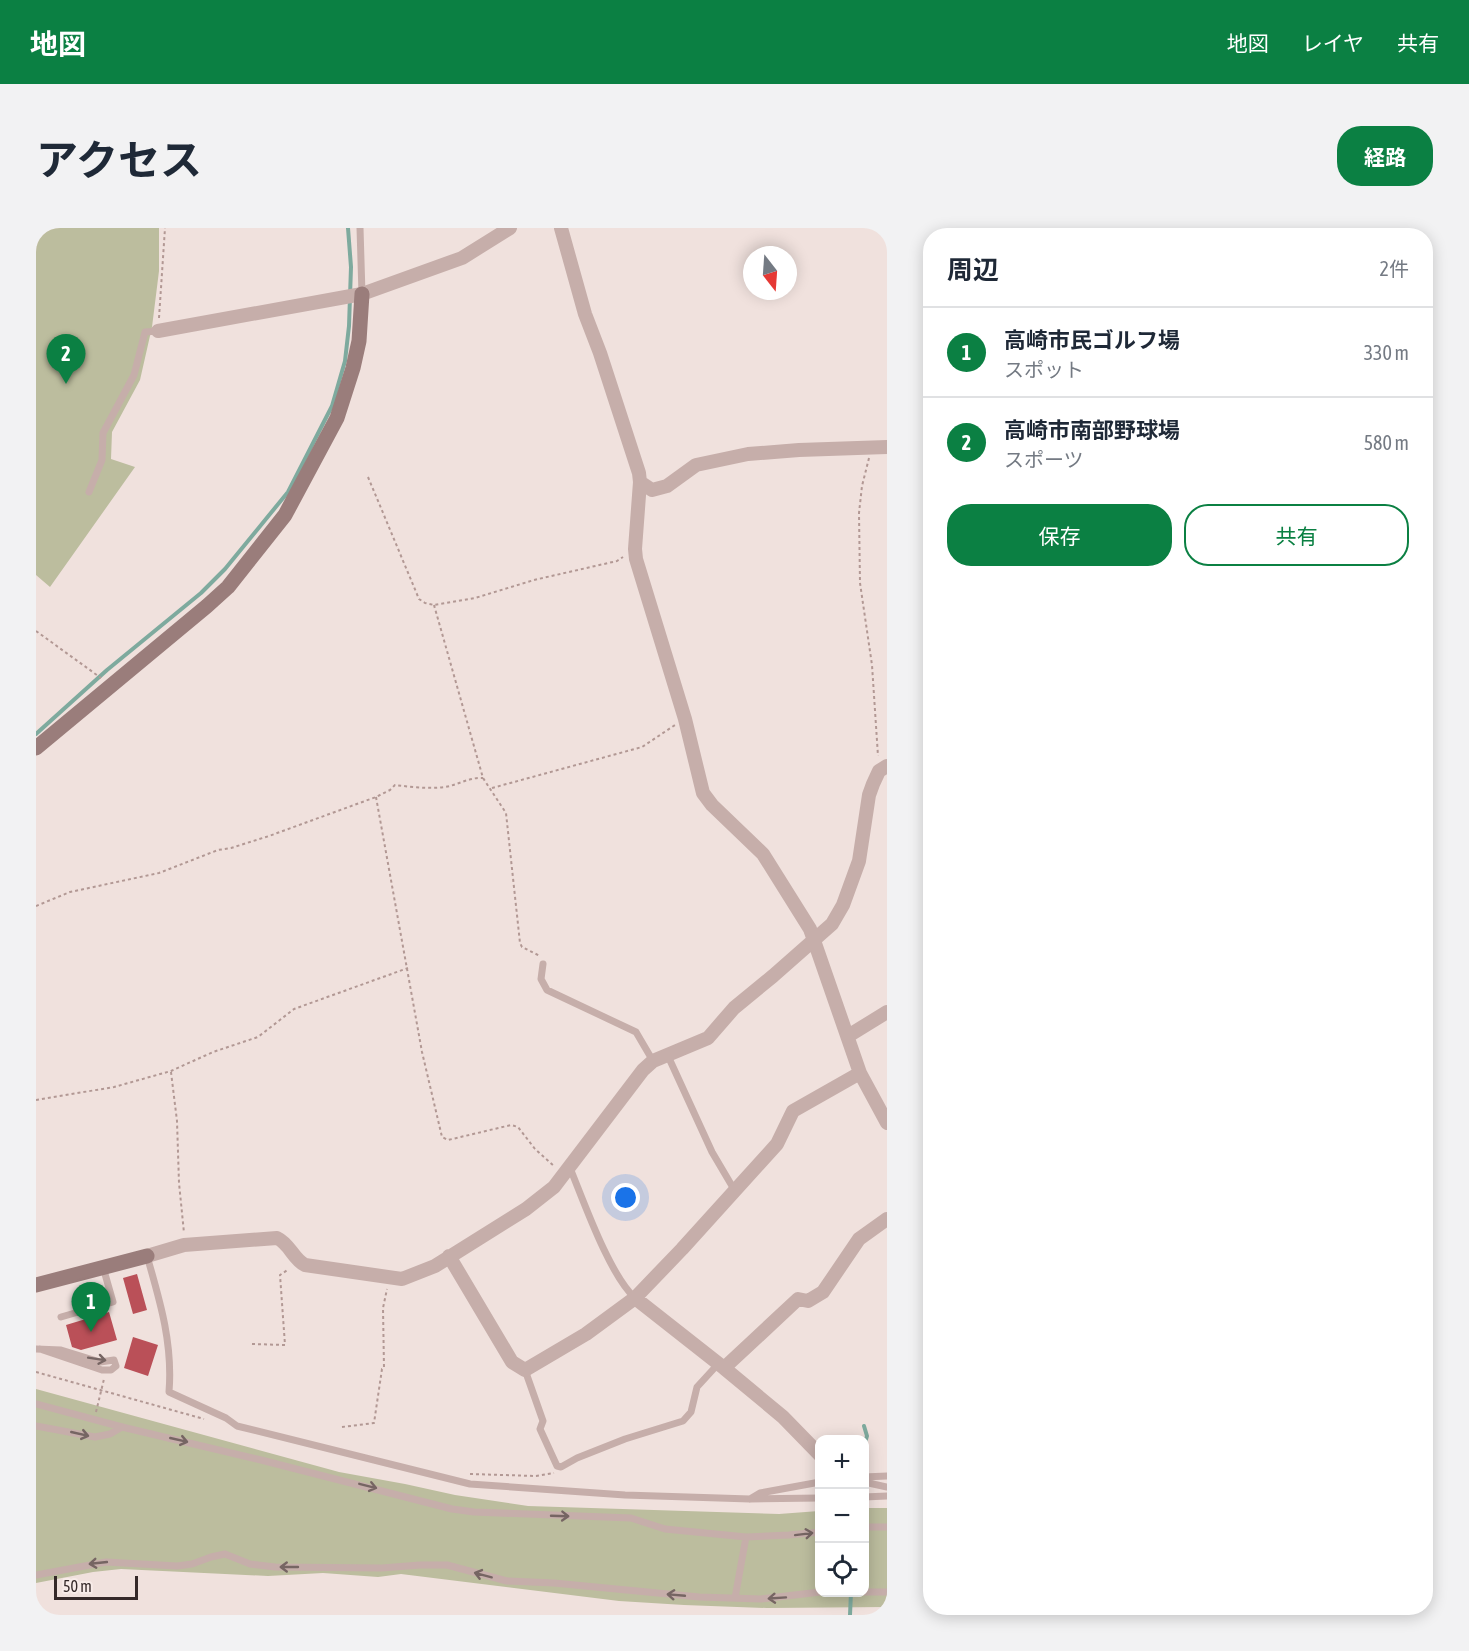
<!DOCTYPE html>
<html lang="ja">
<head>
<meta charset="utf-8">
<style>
  body { margin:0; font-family:"Asap Condensed","Noto Sans JP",sans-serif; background:#f2f2f3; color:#1f2937 }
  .controls { position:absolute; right:18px; bottom:18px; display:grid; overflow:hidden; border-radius:12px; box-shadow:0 3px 15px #0003 }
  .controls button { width:54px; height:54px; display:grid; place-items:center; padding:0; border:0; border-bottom:2px solid #e0e1e3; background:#fff; color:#1f2937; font:30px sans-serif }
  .compass { position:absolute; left:707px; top:18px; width:54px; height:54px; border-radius:50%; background:#fff; box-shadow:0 3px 15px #0003; rotate:163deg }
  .scale { position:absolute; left:18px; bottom:15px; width:84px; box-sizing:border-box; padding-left:6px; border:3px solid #352929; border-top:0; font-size:16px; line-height:21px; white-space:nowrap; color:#352929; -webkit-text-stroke:4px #f8ece9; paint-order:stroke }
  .you { position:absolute; left:590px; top:970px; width:21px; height:21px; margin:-15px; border:4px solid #fff; border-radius:50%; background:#1a73e8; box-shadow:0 0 0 9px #1a73e833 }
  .badge { display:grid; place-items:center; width:39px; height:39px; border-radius:50%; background:#0b8043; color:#fff; font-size:20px; font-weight:700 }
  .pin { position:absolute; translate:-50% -50px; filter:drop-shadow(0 2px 3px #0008) }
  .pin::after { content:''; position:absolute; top:32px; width:21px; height:18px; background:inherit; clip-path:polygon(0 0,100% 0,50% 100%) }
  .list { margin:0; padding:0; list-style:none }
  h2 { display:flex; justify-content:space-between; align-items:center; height:78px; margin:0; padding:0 24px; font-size:26px }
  h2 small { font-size:20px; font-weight:400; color:#747a83 }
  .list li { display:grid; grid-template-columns:39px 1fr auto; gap:18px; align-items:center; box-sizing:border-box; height:90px; padding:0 24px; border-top:2px solid #e0e1e3 }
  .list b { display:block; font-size:22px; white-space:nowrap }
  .list p { margin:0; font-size:20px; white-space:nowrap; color:#747a83 }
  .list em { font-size:20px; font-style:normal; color:#747a83 }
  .actions { display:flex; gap:12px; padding:18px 24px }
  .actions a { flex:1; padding:14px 0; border:2px solid #0b8043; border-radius:24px; text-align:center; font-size:21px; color:#0b8043 }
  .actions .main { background:#0b8043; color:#fff }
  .icon { flex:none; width:33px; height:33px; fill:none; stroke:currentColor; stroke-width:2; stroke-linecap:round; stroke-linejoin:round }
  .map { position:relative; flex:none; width:851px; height:1387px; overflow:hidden; border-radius:24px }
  header { display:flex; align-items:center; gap:36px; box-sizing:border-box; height:84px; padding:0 30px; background:#0b8043; color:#fff }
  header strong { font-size:28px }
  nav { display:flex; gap:33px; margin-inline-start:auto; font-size:21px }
  .intro { display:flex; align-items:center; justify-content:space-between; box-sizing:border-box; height:144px; padding:0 36px }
  h1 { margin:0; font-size:42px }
  .button { padding:15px 27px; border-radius:24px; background:#0b8043; color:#fff; font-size:21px; font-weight:700 }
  main { display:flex; gap:36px; padding:0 36px }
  aside { flex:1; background:#fff; border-radius:24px; box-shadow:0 3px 15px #0003 }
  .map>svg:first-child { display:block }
  .green { fill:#bcbd9e }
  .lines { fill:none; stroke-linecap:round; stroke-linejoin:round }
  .stream { stroke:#7eaa9e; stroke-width:4 }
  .building { fill:#ba5058 }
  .path { stroke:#b29894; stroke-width:2; stroke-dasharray:3 3; stroke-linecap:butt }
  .lane { stroke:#c6aeaa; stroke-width:7 }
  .street { stroke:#c6aeaa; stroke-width:14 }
  .secondary { stroke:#9a7d7b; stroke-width:15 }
  .oneway { stroke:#766563 }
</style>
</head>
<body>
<header>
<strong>地図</strong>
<nav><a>地図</a><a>レイヤ</a><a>共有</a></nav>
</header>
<div class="intro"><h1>アクセス</h1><a class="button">経路</a></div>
<main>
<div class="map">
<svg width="851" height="1387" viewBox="0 0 851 1387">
  <rect width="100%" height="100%" fill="#f0e1dd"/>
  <path class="green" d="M0,0H123V43L116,99L104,152L76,204L75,231L99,239L14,359L0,347Z
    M0,1161L303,1244L369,1256L419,1267L492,1278L743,1286L783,1283L784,1364H828L829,1280H851V1379L731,1380L648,1377L583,1373L365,1346L342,1349L287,1345L232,1348L85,1341L57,1344L0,1355Z"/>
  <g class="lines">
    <path class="stream" d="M0,506L71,442L165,365L189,341L252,264L296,178L309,133L313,98L315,39L312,0
      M828,1198L831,1208L828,1218
      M814,1387L815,1364"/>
  </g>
  <path class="building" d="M101,1046L111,1082L97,1086L87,1050Z
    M73,1084L81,1112L45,1122L36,1119L30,1097Z
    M97,1109L122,1117L112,1148L88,1140Z"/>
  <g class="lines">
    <path class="path" d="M123,90L129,0
      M833,230L826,258L823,285L824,355L836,437L842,528
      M332,249L383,371L389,375L398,377L439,370L498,352L581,333L587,329
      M398,377L447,550L470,585L484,715L486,719L504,728
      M0,403L65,450
      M456,560L606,519L639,497
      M340,569L386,824L406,909L412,912L475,897L482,899L499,921L519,939
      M0,678L34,664L123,645L182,622L195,620L233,608L340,569L354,562L359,557C375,559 392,561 409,559C422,557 433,549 447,550
      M135,844L141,893L143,955L148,1005
      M0,872L78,859L135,843L177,824L222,809L258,781L372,740
      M216,1116L249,1117L244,1047L253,1041
      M0,1144L168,1191
      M60,1184L68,1151
      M306,1199L338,1195L346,1141L348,1140L347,1080L351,1061
      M434,1246L500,1248L518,1245"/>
    <path class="lane" d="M324,0L326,66
      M53,264L66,232L67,205L98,147L109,104L122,103
      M507,736L505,751L511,762L600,804L617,833
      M632,828L676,924L699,963
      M534,940C548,974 573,1046 599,1070
      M111,1028C124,1073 137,1116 133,1164L190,1190L201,1198L434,1256L589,1267L714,1271L784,1270
      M25,1089L77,1074L67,1039
      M0,1121L25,1122L64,1134L78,1132L80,1138L75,1142H66L4,1121
      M489,1142L507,1193L504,1201L521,1238L525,1239L541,1230L589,1211L647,1193L655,1184L661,1159L683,1135
      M0,1176L86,1199L225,1232L416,1281L438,1284L595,1290L629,1301L710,1309L753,1307L784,1304
      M0,1198L59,1209L74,1206L86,1199
      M828,1249L851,1248
      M828,1254L851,1259
      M828,1269L851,1268
      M714,1271L724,1265L784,1254
      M828,1299H851
      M0,1347L70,1334L141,1338L156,1336L175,1329L189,1326L214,1336L239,1339L346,1340L384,1337H411L471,1353L518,1355L663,1369L725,1371L784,1364
      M828,1364H851
      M699,1370L710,1309"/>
    <path class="street" d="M525,0L549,86L564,125L603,245L604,254L599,321L600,331L649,491L667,565L676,577L727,626L774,701L824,845L851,895
      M122,103L326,66L426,30L474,0
      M604,254L616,262L631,258L660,237L712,226L763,222L851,219
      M812,808L851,784
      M111,1028L148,1017L241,1010C254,1016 257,1031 269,1037L366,1051L399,1038L490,981L518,959L607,842L617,833L672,810L698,780L737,748L796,696L807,677L823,633L833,567L837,556L843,543L851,538
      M413,1028L476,1134L489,1142L550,1106L599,1070L646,1021L741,916L757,883L824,845
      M599,1070L688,1140L747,1189L784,1227
      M688,1140L762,1071L772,1073L787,1064L823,1011L851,991"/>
    <path class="secondary" d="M0,520L171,378L192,359L249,287L301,190L317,140L323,113L326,66
      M0,1057L111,1028"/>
  </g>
  <defs><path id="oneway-shaft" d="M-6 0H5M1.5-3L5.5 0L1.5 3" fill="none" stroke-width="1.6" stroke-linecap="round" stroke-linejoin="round" transform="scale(1.5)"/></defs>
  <g class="oneway">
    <use href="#oneway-shaft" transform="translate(61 1131) rotate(9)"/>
    <use href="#oneway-shaft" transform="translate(44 1206) rotate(13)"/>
    <use href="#oneway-shaft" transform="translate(143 1212) rotate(13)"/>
    <use href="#oneway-shaft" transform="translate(332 1258) rotate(14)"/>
    <use href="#oneway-shaft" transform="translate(524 1288) rotate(2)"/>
    <use href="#oneway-shaft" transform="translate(768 1306) rotate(-7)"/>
    <use href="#oneway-shaft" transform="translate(62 1335) rotate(174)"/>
    <use href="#oneway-shaft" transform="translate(253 1339) rotate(-180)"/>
    <use href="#oneway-shaft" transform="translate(447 1347) rotate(-165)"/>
    <use href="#oneway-shaft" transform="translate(640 1367) rotate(-175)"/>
    <use href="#oneway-shaft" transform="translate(741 1370) rotate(176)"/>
  </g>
</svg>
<div class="controls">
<button>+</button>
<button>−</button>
<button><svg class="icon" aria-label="locate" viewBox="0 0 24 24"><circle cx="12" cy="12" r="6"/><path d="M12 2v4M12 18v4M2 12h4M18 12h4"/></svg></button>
</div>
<svg class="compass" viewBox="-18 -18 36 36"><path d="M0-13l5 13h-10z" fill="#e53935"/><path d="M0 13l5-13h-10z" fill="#747a83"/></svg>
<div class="scale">50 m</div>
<div class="you"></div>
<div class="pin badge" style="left:55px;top:1104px">1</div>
<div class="pin badge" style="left:30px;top:156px">2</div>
</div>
<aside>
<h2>周辺<small>2件</small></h2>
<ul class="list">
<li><span class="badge">1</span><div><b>高崎市民ゴルフ場</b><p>スポット</p></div><em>330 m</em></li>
<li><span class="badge">2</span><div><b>高崎市南部野球場</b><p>スポーツ</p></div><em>580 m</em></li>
</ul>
<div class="actions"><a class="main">保存</a><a>共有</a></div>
</aside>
</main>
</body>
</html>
